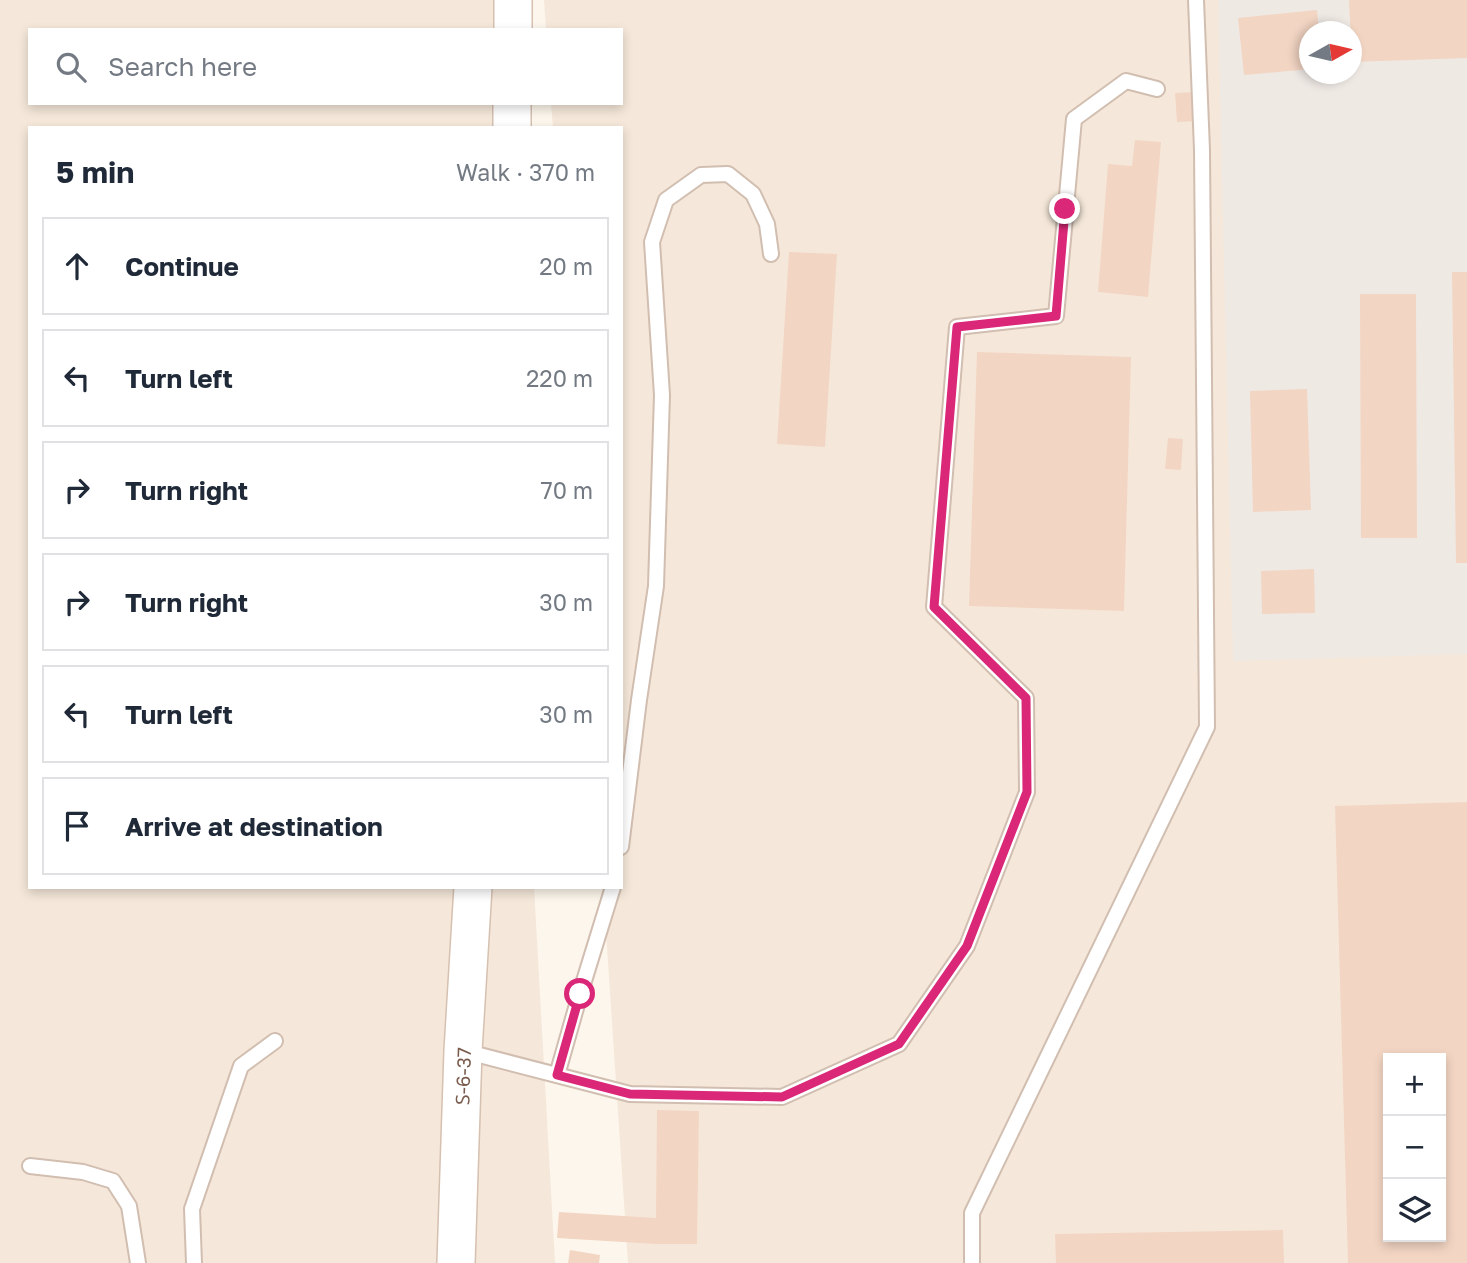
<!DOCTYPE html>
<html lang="en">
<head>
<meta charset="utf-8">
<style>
  body { margin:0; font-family:"Golos Text","Noto Sans Armenian",sans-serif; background:#f6f6f7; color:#1f2937 }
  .controls { position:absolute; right:21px; bottom:21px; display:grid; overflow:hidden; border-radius:0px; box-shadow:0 4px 10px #0003 }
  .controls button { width:63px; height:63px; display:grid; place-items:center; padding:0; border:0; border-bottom:2px solid #e0e1e3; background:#fff; color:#1f2937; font:35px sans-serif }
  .compass { position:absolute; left:1299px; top:21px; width:63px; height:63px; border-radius:50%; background:#fff; box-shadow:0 4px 10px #0003; rotate:82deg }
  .stop { position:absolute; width:21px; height:21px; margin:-16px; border:5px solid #db2777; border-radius:50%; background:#fff }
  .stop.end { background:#db2777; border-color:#fff; box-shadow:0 2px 7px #0008 }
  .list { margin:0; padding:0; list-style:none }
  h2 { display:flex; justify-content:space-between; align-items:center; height:91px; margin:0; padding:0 28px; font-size:30px }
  h2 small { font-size:23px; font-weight:400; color:#747a83 }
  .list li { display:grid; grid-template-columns:46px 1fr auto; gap:21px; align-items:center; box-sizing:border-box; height:98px; margin:0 14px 14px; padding:0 14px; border:2px solid #e0e1e3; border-radius:0px }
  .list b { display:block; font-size:26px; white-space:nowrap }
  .list em { font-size:23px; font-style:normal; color:#747a83 }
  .icon { flex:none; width:38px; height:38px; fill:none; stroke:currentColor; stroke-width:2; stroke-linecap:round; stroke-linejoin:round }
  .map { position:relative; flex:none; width:1467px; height:1263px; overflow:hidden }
  .search { position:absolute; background:#fff; box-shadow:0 4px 10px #0003; left:28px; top:28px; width:595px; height:77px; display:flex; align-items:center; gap:18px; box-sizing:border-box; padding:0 24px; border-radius:0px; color:#747a83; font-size:26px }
  .panel { position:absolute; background:#fff; box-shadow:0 4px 10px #0003; left:28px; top:126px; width:595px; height:763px; border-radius:0px }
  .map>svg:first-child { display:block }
  .residential { fill:#f5e8da; fill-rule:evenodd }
  .industrial { fill:#efe9e4; fill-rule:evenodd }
  .building { fill:#f3d5c3; fill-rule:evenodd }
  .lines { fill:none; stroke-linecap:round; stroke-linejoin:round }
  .service-casing { stroke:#d1beb0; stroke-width:18 }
  .secondary-casing { stroke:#d6c0b0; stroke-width:40 }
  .service { stroke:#fff; stroke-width:14 }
  .secondary { stroke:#fff; stroke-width:37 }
  .route { stroke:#db2777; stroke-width:9 }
  .labels { text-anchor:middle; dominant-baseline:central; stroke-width:5; stroke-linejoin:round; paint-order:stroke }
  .street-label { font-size:19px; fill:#7a5c4d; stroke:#fffaf3 }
</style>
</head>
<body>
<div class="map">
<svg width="1467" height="1263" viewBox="0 0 1467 1263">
  <rect width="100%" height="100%" fill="#fdf6ec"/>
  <path class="residential" d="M0,0H513L514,30H30V103H516V128H30V887H534L555,1263H0Z
    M544,0H1467V1263H628L603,887H621V128H553L551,103H621V30H546ZM1310,32H1352V74H1310ZM1388,1058H1441V1237H1388Z"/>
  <path class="industrial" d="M1218,0H1467V654L1233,661ZM1310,32H1352V74H1310Z"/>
  <path class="building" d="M1349,0H1467V58L1352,62Z
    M1317,10L1319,32H1310V69L1244,75L1238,18Z
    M1196,92L1197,121L1177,122L1175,93Z
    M1135,140L1161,142L1148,297L1098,292L1108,164L1132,166Z
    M789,252L837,254L825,447L777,444Z
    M1452,272H1467V563H1456Z
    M1360,294H1416L1417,538H1361Z
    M977,352L1131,357L1124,611L969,606Z
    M1307,389L1311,510L1253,512L1250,391Z
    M1168,438L1183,439L1181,470L1165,469Z
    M1314,569L1315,613L1262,614L1261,571Z
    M1467,802V1263H1348L1335,806ZM1388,1058H1441V1237H1388Z
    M657,1110L699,1111L697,1244H656L557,1238L559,1212L656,1218Z
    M1283,1230L1284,1263H1056L1055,1234Z
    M570,1250L600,1255L599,1263H568Z"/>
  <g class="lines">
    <defs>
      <path id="service" d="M621,847L639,700L656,586L662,395L652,242L666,200L701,175L728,174L753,194L767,224L771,254
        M464,1051L630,1094L782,1097L899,1044L967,946L1027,792L1026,698L934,607L957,327L1056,316L1074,119L1126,81L1157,89
        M557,1075L580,994L613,887
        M30,1166L83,1172L113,1181L129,1206L138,1263
        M194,1263L192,1209L241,1066L275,1041
        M972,1263V1213L1207,727L1202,150L1196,0"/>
      <g id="secondary">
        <path d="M513,30V0"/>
        <path d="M512,128V103"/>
        <path id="s1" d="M456,1263L463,1051L473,887"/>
      </g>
    </defs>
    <use href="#service" class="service-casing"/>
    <use href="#secondary" class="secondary-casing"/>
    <use href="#service" class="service"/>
    <use href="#secondary" class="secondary"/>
  </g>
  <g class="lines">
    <path class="route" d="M580,994L557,1075L630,1094L782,1097L899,1044L967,946L1027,792L1026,698L934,607L957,327L1056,316L1065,209"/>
  </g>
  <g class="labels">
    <g class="street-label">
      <text stroke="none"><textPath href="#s1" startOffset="187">Տ-6-37</textPath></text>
    </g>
  </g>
</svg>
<div class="controls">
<button>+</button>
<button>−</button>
<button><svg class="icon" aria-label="layers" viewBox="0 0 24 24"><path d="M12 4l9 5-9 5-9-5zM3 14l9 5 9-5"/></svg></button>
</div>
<svg class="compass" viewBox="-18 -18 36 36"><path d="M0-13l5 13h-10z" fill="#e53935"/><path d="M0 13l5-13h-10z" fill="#747a83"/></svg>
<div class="stop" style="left:580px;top:994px"></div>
<div class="stop end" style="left:1065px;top:209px"></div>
<div class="search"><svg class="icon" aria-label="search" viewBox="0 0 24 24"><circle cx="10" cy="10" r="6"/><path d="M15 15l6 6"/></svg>Search here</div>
<section class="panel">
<h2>5 min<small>Walk · 370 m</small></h2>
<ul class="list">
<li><svg class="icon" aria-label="ahead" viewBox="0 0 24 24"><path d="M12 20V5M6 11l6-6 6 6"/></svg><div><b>Continue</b></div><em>20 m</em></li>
<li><svg class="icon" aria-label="left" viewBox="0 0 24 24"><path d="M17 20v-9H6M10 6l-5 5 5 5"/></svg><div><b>Turn left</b></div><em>220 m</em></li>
<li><svg class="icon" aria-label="right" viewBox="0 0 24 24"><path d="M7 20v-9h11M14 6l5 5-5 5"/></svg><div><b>Turn right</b></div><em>70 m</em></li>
<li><svg class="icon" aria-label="right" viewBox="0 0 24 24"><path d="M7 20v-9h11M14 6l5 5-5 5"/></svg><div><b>Turn right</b></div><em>30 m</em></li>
<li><svg class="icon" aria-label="left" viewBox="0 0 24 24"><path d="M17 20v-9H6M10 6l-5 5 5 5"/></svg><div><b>Turn left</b></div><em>30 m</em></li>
<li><svg class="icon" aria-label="arrive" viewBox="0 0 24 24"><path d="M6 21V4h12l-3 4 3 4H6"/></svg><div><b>Arrive at destination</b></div></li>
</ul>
</section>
</div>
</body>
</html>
